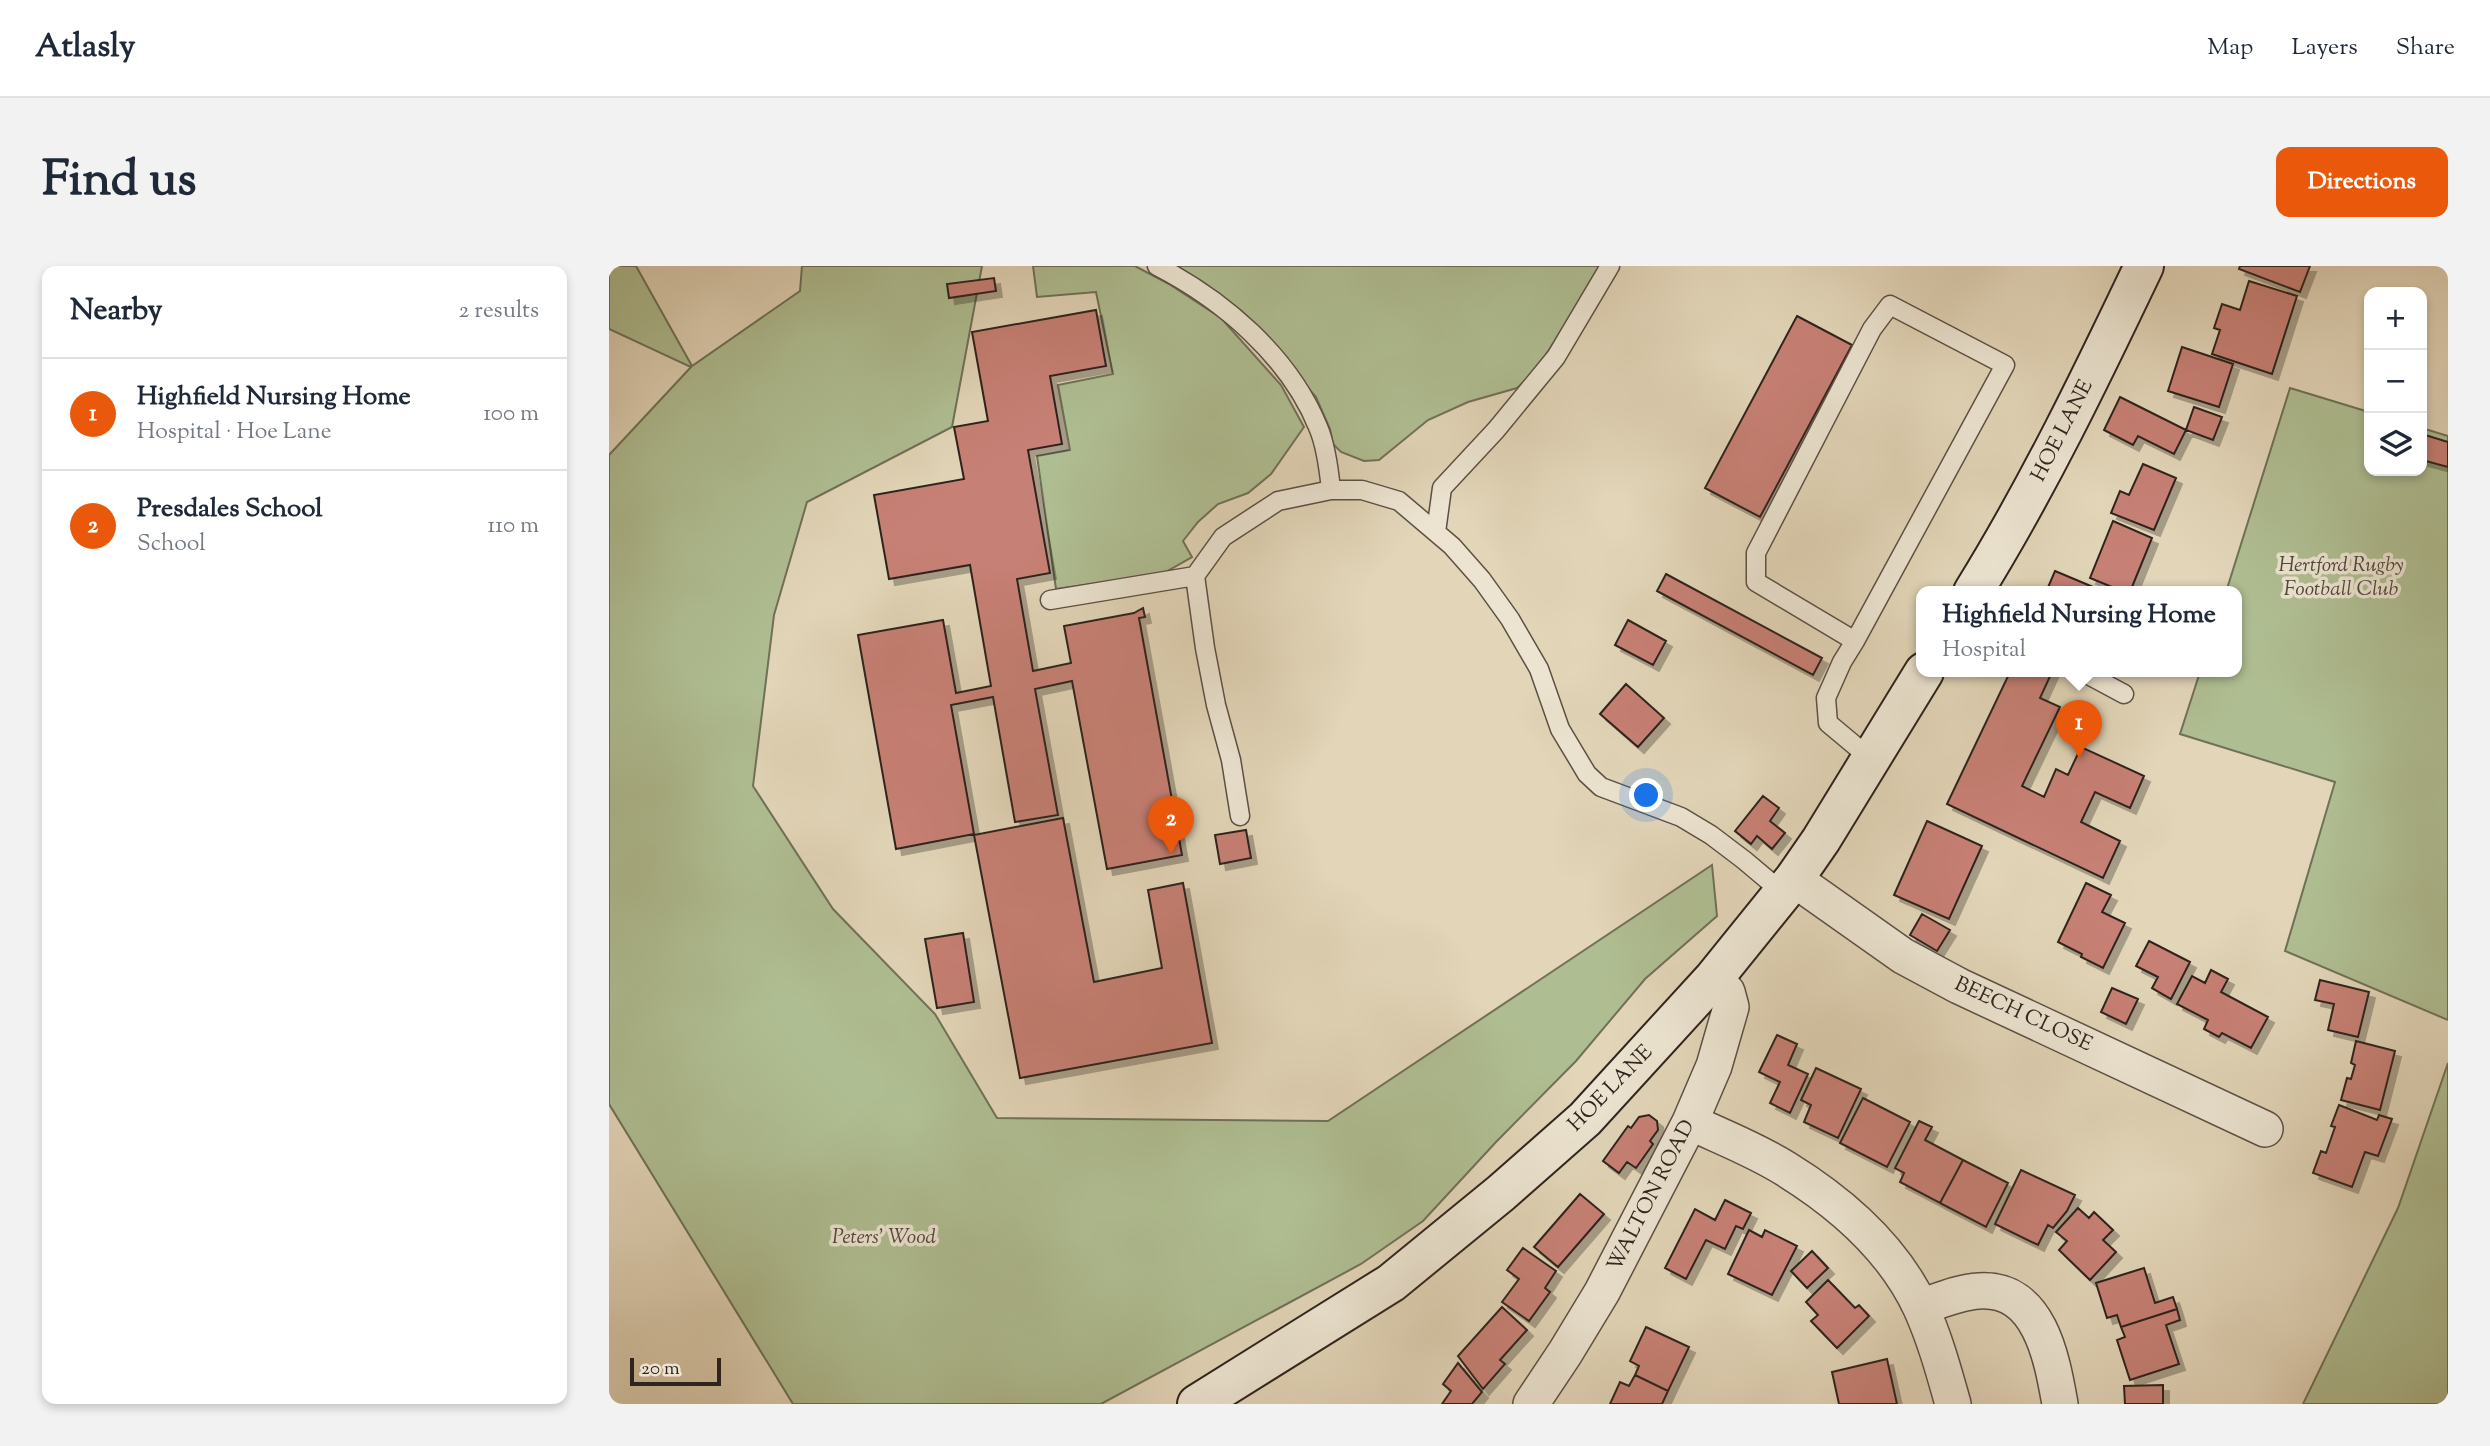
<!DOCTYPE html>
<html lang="en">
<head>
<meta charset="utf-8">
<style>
  body { margin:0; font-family:"Sorts Mill Goudy",serif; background:#f2f2f3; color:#1f2937 }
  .controls { position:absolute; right:21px; top:21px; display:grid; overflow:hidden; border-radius:14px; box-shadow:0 4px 10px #0003 }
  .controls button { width:63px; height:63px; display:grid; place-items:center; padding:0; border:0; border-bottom:2px solid #e0e1e3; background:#fff; color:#1f2937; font:35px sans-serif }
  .scale { position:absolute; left:21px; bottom:18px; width:91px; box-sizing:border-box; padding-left:7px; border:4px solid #2f241e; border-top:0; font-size:19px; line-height:24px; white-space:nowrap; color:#2f241e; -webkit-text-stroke:5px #ece4d1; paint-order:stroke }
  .you { position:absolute; left:1038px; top:530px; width:24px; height:24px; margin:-18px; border:5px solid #fff; border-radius:50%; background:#1a73e8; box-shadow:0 0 0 10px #1a73e833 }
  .badge { display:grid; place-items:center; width:46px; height:46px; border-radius:50%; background:#ea580c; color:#fff; font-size:23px; font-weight:700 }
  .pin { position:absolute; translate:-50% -58px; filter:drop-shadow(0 2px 4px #0008) }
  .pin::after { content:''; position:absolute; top:37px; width:24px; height:21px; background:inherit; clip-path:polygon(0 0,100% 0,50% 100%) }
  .popup { position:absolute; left:1307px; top:320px; width:326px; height:91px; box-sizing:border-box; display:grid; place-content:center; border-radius:14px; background:#fff; filter:drop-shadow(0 2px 5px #0005); font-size:23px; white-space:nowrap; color:#747a83 }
  .popup b { font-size:26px; color:#1f2937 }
  .popup::after { content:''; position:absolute; left:50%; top:100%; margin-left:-14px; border:14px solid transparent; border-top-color:#fff }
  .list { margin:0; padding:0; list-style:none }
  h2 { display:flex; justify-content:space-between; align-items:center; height:91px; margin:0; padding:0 28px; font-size:30px }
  h2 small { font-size:23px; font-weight:400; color:#747a83 }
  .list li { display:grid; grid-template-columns:46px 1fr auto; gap:21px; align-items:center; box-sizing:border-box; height:112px; padding:0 28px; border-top:2px solid #e0e1e3 }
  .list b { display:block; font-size:26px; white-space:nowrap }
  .list p { margin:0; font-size:23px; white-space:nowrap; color:#747a83 }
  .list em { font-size:23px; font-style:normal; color:#747a83 }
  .icon { flex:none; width:38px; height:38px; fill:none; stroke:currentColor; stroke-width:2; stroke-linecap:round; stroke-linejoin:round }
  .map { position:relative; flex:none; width:1839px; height:1138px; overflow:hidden; border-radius:14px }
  header { display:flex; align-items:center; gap:42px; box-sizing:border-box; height:98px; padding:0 35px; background:#fff; border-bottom:2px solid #e0e1e3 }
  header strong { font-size:33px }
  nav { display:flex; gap:38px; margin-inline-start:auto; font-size:24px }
  .intro { display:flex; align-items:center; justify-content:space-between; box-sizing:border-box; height:168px; padding:0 42px }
  h1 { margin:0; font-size:49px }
  .button { padding:18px 32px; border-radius:14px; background:#ea580c; color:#fff; font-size:24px; font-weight:700 }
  main { display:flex; gap:42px; padding:0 42px }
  aside { flex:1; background:#fff; border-radius:14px; box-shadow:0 4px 10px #0003 }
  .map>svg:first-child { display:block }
  .green { fill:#afbe92; stroke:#6f7158; stroke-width:2 }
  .building { fill:#c78074; stroke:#2f241e; stroke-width:2; filter:url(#shadow) }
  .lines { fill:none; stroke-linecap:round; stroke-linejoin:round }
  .lane-casing { stroke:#5c5044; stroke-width:21 }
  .street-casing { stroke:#5c5044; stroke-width:38 }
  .secondary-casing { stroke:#2f241e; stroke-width:42 }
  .lane { stroke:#ece4d1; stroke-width:18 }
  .street { stroke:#ece4d1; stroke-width:35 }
  .secondary { stroke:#ece4d1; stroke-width:38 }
  .labels { text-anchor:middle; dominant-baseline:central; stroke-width:7; stroke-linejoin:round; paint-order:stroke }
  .street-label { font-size:21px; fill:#2f241e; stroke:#ece4d1 }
  .park-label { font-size:21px; font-style:italic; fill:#4f4a3b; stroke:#ece4d1 }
</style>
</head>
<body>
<header>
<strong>Atlasly</strong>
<nav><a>Map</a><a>Layers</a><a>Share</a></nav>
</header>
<div class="intro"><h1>Find us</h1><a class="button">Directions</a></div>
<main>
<aside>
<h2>Nearby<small>2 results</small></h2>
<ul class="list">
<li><span class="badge">1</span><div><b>Highfield Nursing Home</b><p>Hospital · Hoe Lane</p></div><em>100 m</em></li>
<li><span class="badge">2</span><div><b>Presdales School</b><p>School</p></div><em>110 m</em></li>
</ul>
</aside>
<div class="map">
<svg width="1839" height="1138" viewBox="0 0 1839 1138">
  <defs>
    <filter id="shadow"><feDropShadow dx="6" dy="6" stdDeviation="0" flood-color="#0004"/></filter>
  </defs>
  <rect width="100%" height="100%" fill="#e2d5b8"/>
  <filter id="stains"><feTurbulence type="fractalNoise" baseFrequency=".00286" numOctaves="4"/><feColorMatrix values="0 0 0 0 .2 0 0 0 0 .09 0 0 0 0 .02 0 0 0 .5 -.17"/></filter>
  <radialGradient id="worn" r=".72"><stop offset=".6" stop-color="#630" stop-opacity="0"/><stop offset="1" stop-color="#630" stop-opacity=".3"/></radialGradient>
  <path class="green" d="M0,0H27L83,100L191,25L193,0H373L343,161L198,236L165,349L144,520L224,643L326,748L388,852L719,855L1103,599L1108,650L1036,713L967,795L887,876L814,955L752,998L492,1138H184L0,838V189L82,101L0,63Z
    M424,0H526L560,18L612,52L672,119L695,161L662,208L639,227L609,238L589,256L574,275L583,291L553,308L447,323L428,190L461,184L449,119L504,108L487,26L428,31Z
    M566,0H992L927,105L908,122L859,136L819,154L770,194L755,195L732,186L724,178L721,163L707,131L645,60L577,6Z
    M1681,122L1760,146V205H1813V162L1839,170V754L1676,685L1726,516L1571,468L1591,406H1628V326H1617Z
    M1839,797V1138H1694L1789,942Z"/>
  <path class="building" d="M1631,0H1701L1691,26L1630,3Z
    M385,12L387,25L340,32L338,18Z
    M1640,15L1688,30L1663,108L1603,88L1611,64L1605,62L1613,38L1631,44Z
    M487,44L497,100L441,110L453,178L419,184L441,307L408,313L424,405L462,397L455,360L525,347L534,342L536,351L530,352L573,589L498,603L463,415L426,423L449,549L406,556L384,431L342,439L365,568L287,583L249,369L334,354L347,427L382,420L361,299L280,313L265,229L355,213L345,161L379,155L363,66Z
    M1188,50L1243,79L1151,251L1096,222Z
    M1573,81L1624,98L1610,141L1559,125Z
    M1511,131L1577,164L1565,188L1529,170L1524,179L1495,164Z
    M1585,141L1613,151L1604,174L1577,164Z
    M1813,168L1839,176V201L1813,194Z
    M1534,198L1567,212L1545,264L1502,247L1511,225L1520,229Z
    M1504,255L1543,272L1521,326H1515L1481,312Z
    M1446,305L1496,326H1437Z
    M1057,308L1213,392L1204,409L1048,325Z
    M1019,354L1057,375L1044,399L1006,379Z
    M1401,406H1443L1431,432L1451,441L1413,520L1435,531L1447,503L1459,509L1472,481L1535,510L1521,542L1486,526L1472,556L1511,575L1494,612L1338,538Z
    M1017,418L1055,452L1029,481L991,448Z
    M1154,530L1170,542L1161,555L1176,567L1163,583L1148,570L1142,578L1126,565Z
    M454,552L485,716L553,702L539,624L574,617L603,777L411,812L365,569Z
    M1318,555L1373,580L1340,653L1285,629Z
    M637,564L642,592L611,598L606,569Z
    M1477,617L1502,629L1493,646L1516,657L1494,702L1472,691L1473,688L1449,676Z
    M1313,648L1341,664L1328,685L1301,669Z
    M354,667L365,736L328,742L316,673Z
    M1540,675L1581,696L1562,733L1543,722L1549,711L1527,700Z
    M1602,704L1619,713L1612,726L1659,751L1642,782L1613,767L1610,771L1595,763L1599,754L1568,738L1583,710L1596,717Z
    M1711,714L1760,726L1749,771L1719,764L1725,738L1706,734Z
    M1503,722L1529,733L1517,758L1492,746Z
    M1168,769L1188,778L1179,799L1199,808L1181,847L1161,837L1171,816L1150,806Z
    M1747,775L1786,785L1771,844L1732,834L1738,812L1742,813L1746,799L1742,797Z
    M1207,802L1252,823L1229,872L1195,856L1202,839L1192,834Z
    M1254,832L1301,856L1278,901L1231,877Z
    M1730,839L1768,854L1770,849L1783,853L1769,890L1756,886L1743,921L1704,907L1712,885L1717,887L1726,861L1722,860Z
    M1040,849L1048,855L1049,864L1041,875L1044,878L1027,902L1018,896L1010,907L994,895L1019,860L1022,862L1030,851Z
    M1310,855L1323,861L1316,874L1354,894L1331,937L1291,916L1295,907L1286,902Z
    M1354,894L1399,917L1377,961L1331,937Z
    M1412,904L1466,929L1458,945L1444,962L1439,959L1429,979L1386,958Z
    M971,928L995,948L949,1001L925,981Z
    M1116,934L1142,947L1134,963L1127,960L1116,983L1097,974L1077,1013L1056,1002L1086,943L1106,954Z
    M1469,942L1480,952L1485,946L1504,964L1494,974L1507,986L1481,1014L1450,984L1458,975L1447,966Z
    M1140,964L1153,971L1156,964L1188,980L1163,1029L1119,1008Z
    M914,982L947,1005L936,1022L941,1026L920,1055L893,1036L910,1013L898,1004Z
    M1203,985L1219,1002L1198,1022L1182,1005Z
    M1535,1002L1546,1037L1564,1031L1568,1043L1512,1061L1508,1049L1498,1052L1487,1017Z
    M1219,1014L1246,1042L1250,1039L1260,1050L1228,1082L1202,1055L1209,1049L1197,1036Z
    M893,1041L918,1064L891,1094L896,1098L874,1123L849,1090Z
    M1568,1043L1571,1054L1557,1059L1570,1098L1521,1114L1508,1074L1516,1071L1512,1061Z
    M1037,1061L1080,1081L1059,1125L1026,1109L1030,1100L1021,1095Z
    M1278,1093L1288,1138H1230L1223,1106Z
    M849,1097L873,1126L863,1138H833L842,1125L834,1118Z
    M1026,1109L1059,1125L1053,1138H1001L1011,1116L1020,1120Z
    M1554,1119V1138H1516L1515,1120Z"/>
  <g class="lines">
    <defs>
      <path id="lane" d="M548,0C614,34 680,90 709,161C717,179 720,204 722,224
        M827,266L833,222L887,164L947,91L1001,0
        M586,310L596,382L607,439L622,494L631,550
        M441,334L586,310L614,271L669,235L722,224H753L790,235L843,280L873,314L901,353L930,403L951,463L978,508L992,521L1072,551L1102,569L1135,594L1173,626
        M1246,375L1147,316V287L1263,63L1281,39L1396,99L1246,375L1233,396L1217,432L1219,457L1262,493
        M1474,406L1515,428"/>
      <path id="street" d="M1185,613L1294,690L1350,720L1656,863
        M1081,856C1113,871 1147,884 1177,903C1232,937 1284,982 1312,1042C1326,1073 1335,1106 1344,1138
        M1312,1041C1330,1035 1350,1026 1370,1025C1431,1021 1443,1093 1451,1138
        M922,1138L956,1087L993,1026L1081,856L1105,800L1122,741L1118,726L1105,712"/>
      <path id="secondary" d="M1364,326C1429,221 1482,111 1535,0
        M588,1138L782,1017L892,927L976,853L1105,712L1185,613L1212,574L1315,406"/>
    </defs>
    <use href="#lane" class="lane-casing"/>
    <use href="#street" class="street-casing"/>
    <use href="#secondary" class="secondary-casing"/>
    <use href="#lane" class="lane"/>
    <use href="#street" class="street"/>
    <use href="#secondary" class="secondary"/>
  </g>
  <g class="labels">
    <g class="street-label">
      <text transform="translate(1454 165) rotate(-63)">HOE LANE</text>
      <text transform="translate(1414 749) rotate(25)">BEECH CLOSE</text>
      <text transform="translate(1002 823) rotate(-46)">HOE LANE</text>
      <text transform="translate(1043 930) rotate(-63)">WALTON ROAD</text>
    </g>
    <g class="park-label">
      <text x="1732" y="300">Hertford Rugby<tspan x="1732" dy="24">Football Club</tspan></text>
      <text x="275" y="972">Peters' Wood</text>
    </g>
  </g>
  <rect width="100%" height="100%" filter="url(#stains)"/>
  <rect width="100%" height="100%" fill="url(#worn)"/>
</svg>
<div class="controls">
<button>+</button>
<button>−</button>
<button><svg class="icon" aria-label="layers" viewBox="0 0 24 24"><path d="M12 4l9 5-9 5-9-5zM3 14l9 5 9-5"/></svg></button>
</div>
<div class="scale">20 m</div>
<div class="you"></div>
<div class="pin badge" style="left:1470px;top:492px">1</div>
<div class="popup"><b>Highfield Nursing Home</b>Hospital</div>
<div class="pin badge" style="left:562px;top:588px">2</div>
</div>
</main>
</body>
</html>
